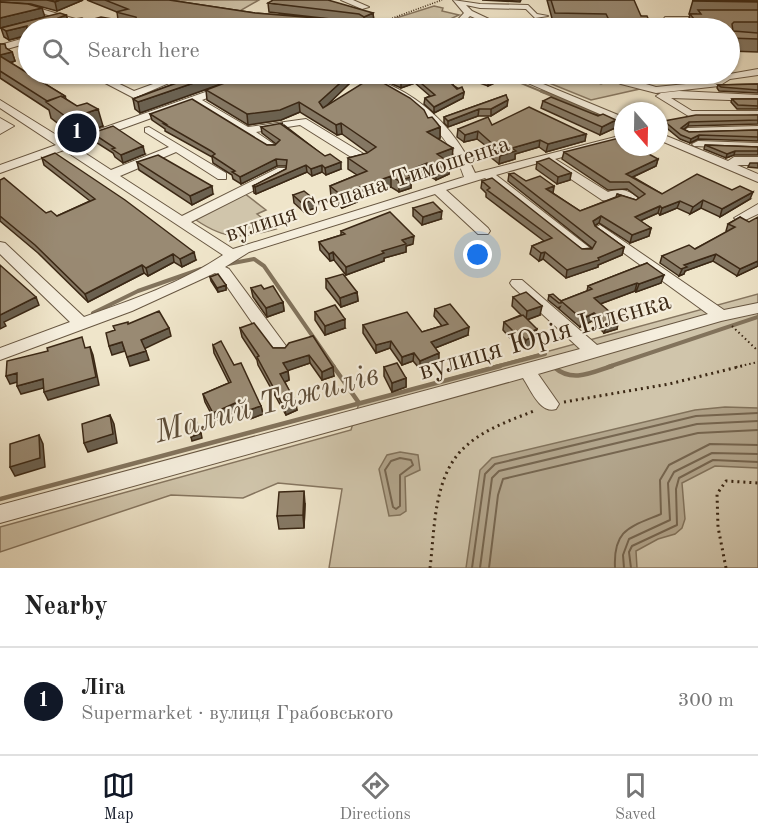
<!DOCTYPE html>
<html lang="en">
<head>
<meta charset="utf-8">
<style>
  body { margin:0; font-family:"Old Standard TT",serif; background:#f2f2f2; color:#222 }
  .compass { position:absolute; left:614px; top:102px; width:54px; height:54px; border-radius:50%; background:#fff; box-shadow:0 2px 4px #0004; rotate:160deg }
  .you { position:absolute; left:478px; top:255px; width:21px; height:21px; margin:-15px; border:4px solid #fff; border-radius:50%; background:#1a73e8; box-shadow:0 0 0 9px #1a73e833 }
  .badge { display:grid; place-items:center; width:39px; height:39px; border-radius:50%; background:#111827; color:#fff; font-size:20px; font-weight:700 }
  .pin { position:absolute; translate:-50% -50%; border:3px solid #fff; box-shadow:0 2px 6px #0006 }
  .list { margin:0; padding:0; list-style:none }
  h2 { display:flex; justify-content:space-between; align-items:center; height:78px; margin:0; padding:0 24px; font-size:26px }
  h2 small { font-size:20px; font-weight:400; color:#767676 }
  .list li { display:grid; grid-template-columns:39px 1fr auto; gap:18px; align-items:center; box-sizing:border-box; height:108px; padding:0 24px; border-top:2px solid #e0e0e0 }
  .list b { display:block; font-size:22px; white-space:nowrap }
  .list p { margin:0; font-size:20px; white-space:nowrap; color:#767676 }
  .list em { font-size:20px; font-style:normal; color:#767676 }
  .icon { flex:none; width:33px; height:33px; fill:none; stroke:currentColor; stroke-width:2; stroke-linecap:round; stroke-linejoin:round }
  .map { position:relative; flex:none; width:758px; height:568px; overflow:hidden }
  .search { position:absolute; background:#fff; box-shadow:0 2px 4px #0004; left:18px; right:18px; top:18px; height:66px; display:flex; align-items:center; gap:15px; box-sizing:border-box; padding:0 21px; border-radius:33px; color:#767676; font-size:22px }
  .sheet { height:186px; background:#fff }
  nav { display:flex; justify-content:space-around; align-items:center; box-sizing:border-box; height:84px; border-top:2px solid #e0e0e0; background:#fff; font-size:16px; color:#767676 }
  nav a { display:grid; justify-items:center; gap:3px }
  nav .on { color:#111827 }
  .map>svg:first-child { display:block }
  .green { fill:#d0c5ab; stroke:#867660; stroke-width:1.5 }
  .water { fill:#b2a58c; stroke:#82735c; stroke-width:1.5 }
  .lines { fill:none; stroke-linecap:round; stroke-linejoin:round }
  .shore { stroke:#766650; stroke-width:2 }
  .stream-far3 { stroke:#82735c; stroke-width:2 }
  .stream-far2 { stroke:#82735c; stroke-width:3 }
  .stream-far1 { stroke:#82735c; stroke-width:4 }
  .stream { stroke:#82735c; stroke-width:4.5 }
  .minor-casing { stroke:#685742; stroke-width:2 }
  .path-far2 { stroke:#3b2815; stroke-width:1.5; stroke-dasharray:1 1.5; stroke-linecap:butt }
  .path-far1 { stroke:#3b2815; stroke-width:2; stroke-dasharray:1.5 3; stroke-linecap:butt }
  .path { stroke:#3b2815; stroke-width:3; stroke-dasharray:2 4; stroke-linecap:butt }
  .minor { fill:#f5eedd; fill-rule:evenodd }
  .wall { fill:#847763; stroke:#3b2815; stroke-width:1.5 }
  .shaded-wall { fill:#6b6150; stroke:#3b2815; stroke-width:1.5 }
  .building { fill:#998a73; stroke:#3b2815; stroke-width:1.5 }
  .labels { text-anchor:middle; dominant-baseline:central; stroke-width:4.5; stroke-linejoin:round; paint-order:stroke }
  .street-label { font-size:24px; fill:#3b2815; stroke:#f5eedd }
  .near-street-label { font-size:28px; fill:#3b2815; stroke:#f5eedd }
  .near-water-label { font-size:32px; font-style:italic; fill:#5f4e39; stroke:#f5eedd }
</style>
</head>
<body>
<div class="map">
<svg width="758" height="568" viewBox="0 0 758 568">
  <rect width="100%" height="100%" fill="#efe5ca"/>
  <filter id="stains"><feTurbulence type="fractalNoise" baseFrequency=".00333" numOctaves="4"/><feColorMatrix values="0 0 0 0 .2 0 0 0 0 .09 0 0 0 0 .02 0 0 0 .5 -.17"/></filter>
  <radialGradient id="worn" r=".72"><stop offset=".6" stop-color="#630" stop-opacity="0"/><stop offset="1" stop-color="#630" stop-opacity=".3"/></radialGradient>
  <path class="green" d="M159,0H259L238,12Z
    M434,6L443,8L442,11L459,15L437,25L440,28H413L406,26L410,23L396,18Z
    M527,74H573L601,84L616,78L644,88L591,100Z
    M244,193L266,210L257,214L276,229C241,238 227,241 196,220V218Z
    M758,294V568H329L342,489L278,483L243,498L171,495L0,552V527L351,430L359,403Z"/>
  <path class="water" d="M725,407L758,408V468L715,466L682,483L685,519L682,528L675,534L658,539L636,551L637,568H466L480,470L492,458L695,410Z
    M400,452L418,455L420,470L405,477L406,511L400,515L389,516L379,469L387,455Z"/>
  <g class="lines">
    <path class="shore" d="M400,458L411,460L413,465L400,475V506L396,509L393,507L385,470L391,461Z
      M472,568L485,474L495,464L696,416L758,413
      M480,568L492,478L499,471L697,424L758,421
      M489,568L498,495L503,479L698,433L758,430
      M615,568C613,529 630,527 661,514L660,480L669,465L710,444L758,445
      M624,568L623,555L629,539L670,520L668,483L674,472L712,453L758,454
      M631,568L629,552L632,546L677,525L676,489L679,478L713,460L758,462"/>
    <path class="stream-far3" d="M499,74L545,93"/>
    <path class="stream-far2" d="M541,91L604,117
      M613,121L623,125"/>
    <path class="stream-far1" d="M228,264L254,259L264,266L334,367
      M93,313L138,291L201,269
      M495,367L545,354
      M608,367L758,317"/>
    <path class="stream" d="M333,366L359,403
      M554,367C572,383 591,373 612,366
      M0,499L500,366"/>
    <defs>
      <path id="minor" d="M341,0H353L369,7L362,9Z
        M453,0L480,4L528,5L537,14L548,16L535,18L526,9L480,8L466,5L472,11L508,28H498L470,16L458,28H450L464,13Z
        M0,4L31,6L89,23L85,26L31,10L0,8Z
        M665,17H710L714,19L710,21H671L669,24L675,28H665L660,25Z
        M28,37V43L0,51V45Z
        M758,69V75L730,79L719,86L656,93L621,84L600,74H612L656,87L716,81L724,75Z
        M88,74H99L134,91L164,80L169,83L134,98Z
        M257,74H270L202,100L248,127L306,119L367,156V162H359L300,125L256,132L278,147L276,149H268L193,103L74,146L111,170L169,147L145,132V128L149,127L226,173V179H218L176,152L120,176L182,216L278,168H286V174L191,222L233,249L464,177C451,135 407,94 365,83C353,80 334,81 324,74C389,67 451,115 475,173L623,135V141L555,159L608,192C622,187 631,191 641,201L635,205L619,197L607,201L602,200L550,165L549,160L496,175L590,248L592,251L590,254H580L485,178L446,190L488,228L490,231L488,234H478L435,194L249,252L225,267L229,269L286,346L288,350L286,354H274L219,275L215,273L132,311L0,360V348L70,322L0,254V242L5,243L84,317C132,300 181,283 223,255L64,150L0,173V165L56,145L0,108V100L66,141Z
        M507,74H519L623,117V124Z
        M679,91L758,95V101L671,98L692,111H758V117H690L656,96L661,93Z
        M0,118L14,126L0,134Z
        M758,126V132L688,134L682,131L688,128Z
        M659,133L728,161L734,157H758V165H737L758,174V182L659,140Z
        M698,141L758,143V149L694,146L692,144Z
        M758,204V214L741,222L734,218Z
        M600,225L724,310L758,303V313L721,321L538,374L559,404L556,409C540,414 531,390 523,378L0,523V505L580,349L512,286L510,283L512,280H522L597,345L708,314L595,232L593,229Z"/>
    </defs>
    <use href="#minor" class="minor-casing"/>
    <path class="path-far2" d="M399,28L390,19L442,0"/>
    <path class="path-far1" d="M732,326L758,351
      M736,367L758,362"/>
    <path class="path" d="M564,402L669,384L742,366
      M430,568C435,528 433,475 466,446C486,428 512,420 536,410
      M726,568L718,527L717,494L726,481L758,483"/>
    <use href="#minor" class="minor"/>
  </g>
  <path class="wall" d="M0,0H83L57,11L31,4L0,2Z
    M87,0H169L255,13L331,19L269,12L268,3L373,13L374,22L366,25L382,28H28V45L26,36L9,40L4,37L1,28L41,18L0,28L45,17L66,15L68,20H118L117,12Z
    M482,0H521L520,2Z
    M547,0H621L650,23L672,28H606L604,24L553,22Z
    M693,0L758,1V52L729,51V28H688L687,27L690,14H697H689Z
    M0,44L12,52L15,61L10,63L65,96L66,99L103,126L74,136L51,118L49,110L0,78Z
    M63,74H89L90,78L77,82Z
    M201,74H234L235,79L140,113L135,109L133,99Z
    M383,74H445L454,86L464,92L463,98L434,113L424,104L425,98L430,96L415,83L401,88L383,80Z
    M454,74H503V79L488,86Z
    M642,74H656L655,77H644Z
    M256,80L350,83L327,105L428,118L440,127V138H438L452,159L447,161L450,163L449,174L436,180L426,174L411,181V188L399,192L391,187L357,199V202L342,208L331,197L330,186L357,175L348,169V158L368,153L342,134L337,135L300,112L281,120L248,125L207,100L206,90Z
    M758,84V93L719,91L717,88L718,85Z
    M506,95L507,106L491,116H478L448,127L444,123V117Z
    M732,99H758V109H737L731,102Z
    M543,101L616,120L615,128L600,135L541,108Z
    M150,114L267,145H275L276,144L262,133L261,127L284,125L341,169L326,175L322,172L312,176L307,172L256,194L254,193L253,186L286,169L287,166H277L241,184L233,179L232,175L213,163L212,157L165,131V129L152,120Z
    M758,115V124L688,126L683,129L689,132L758,130V141L698,139L690,143L680,139L663,125L664,121Z
    M492,125L586,134L585,141L546,152L539,147L515,154V159L499,164L489,156L490,149L477,139L464,142L457,137L458,129Z
    M92,133L145,154L123,163L115,157L113,153L94,141Z
    M705,145L758,147V155H734L726,158L704,149Z
    M564,152L658,159L656,166L633,177L662,194L750,199L720,217L701,208L690,214L677,208L660,215L658,213L640,221L651,228L649,236L630,243L599,223L595,226L624,247L622,255L598,265V267L566,278L543,259L539,261L530,254L532,246L544,241L486,197V193L481,188L482,181L582,249L592,248L508,181L509,174L526,181L554,186L553,193L580,211L616,197L617,194L636,200L639,198L627,189L608,190L562,159Z
    M42,158L196,260L182,267L174,262L148,276L144,273L88,302L38,253L0,221V180L46,213L57,216L90,201L44,165Z
    M137,162L213,194L192,205L139,170Z
    M537,162L571,173L570,180L557,184L536,169Z
    M750,163H758V168L748,167Z
    M293,195L314,199L315,208L304,212L294,203Z
    M413,208L441,219L422,225L413,216Z
    M740,217L758,266L737,276L713,261L685,271L684,274L679,276L660,263L662,256L695,249L727,232L726,231L728,224Z
    M341,231L413,244L406,246V252L384,258V261L346,275L334,260L330,261L320,250L319,242L341,235Z
    M647,263L661,283L636,292L635,291L600,304L617,329L604,333L592,321L580,327L559,309L560,307L558,308L548,300L549,295L561,301L587,291L588,286Z
    M210,277L226,285V290L218,292L211,281Z
    M326,279L357,292L358,301L341,307L326,288Z
    M251,288L283,302L284,311L267,317L253,297Z
    M513,297L540,315L527,320L537,335L535,344L524,349L520,344L516,345L503,330L504,322L521,315L512,306Z
    M435,309L468,335L435,348L439,361L420,369L413,361L402,365L390,348L376,353L363,333V325L422,332L442,326L434,316Z
    M315,312L345,328L325,335L315,320Z
    M240,328L273,348H285L313,336L334,376L322,380L310,363L288,370L289,380L285,382L297,410L286,415L258,365L257,360L242,337Z
    M213,345L234,365L261,406L263,414L250,419L245,408L215,421L205,402L203,394L229,383L214,353Z
    M384,367L406,378V387L392,392L384,376Z
    M305,504L304,528L279,529L277,516Z"/>
  <path class="shaded-wall" d="M60,0H83L57,11L55,2Z
    M42,8L45,17L0,28V18Z
    M373,13L374,22L364,26V17Z
    M66,15L69,23L60,27L58,18Z
    M253,21L254,28H239Z
    M27,26L28,35L9,40L6,31Z
    M12,52L15,61L2,65L0,55Z
    M75,74H89L90,78L77,82Z
    M220,74H234L235,79L140,113L138,102Z
    M350,74V83L319,113V102Z
    M502,74H503V79L488,86V80Z
    M415,78V83L401,88V82Z
    M464,92L463,98L434,113V107Z
    M508,100L507,106L491,116V109Z
    M299,102L300,112L281,120L248,125L247,114Z
    M98,109L103,126L74,136L69,119Z
    M479,109L478,116L448,127V121Z
    M616,120L615,128L600,135L602,127Z
    M689,122L688,126L680,132L681,128Z
    M341,123L342,134L337,135L336,125Z
    M440,127V138L427,142V132Z
    M478,131L477,139L464,142L465,135Z
    M586,134L585,141L546,152L548,144Z
    M699,135L698,139L690,143L691,139Z
    M540,140L539,147L515,154V159L499,164L500,156L512,148Z
    M143,146L145,154L123,163L121,155Z
    M453,148L452,159L437,165V154Z
    M735,151L734,155L726,158L727,154Z
    M276,159L277,166L241,184L240,177Z
    M658,159L656,166L624,181L626,174Z
    M341,162V169L326,175L325,168Z
    M427,163L426,174L411,181V188L399,192V181L405,172Z
    M450,163L449,174L436,180V169Z
    M306,165L307,172L256,194L255,187Z
    M322,165V172L312,176L311,169Z
    M571,173L570,180L557,184L558,177Z
    M391,176V187L357,199V202L342,208V196L354,189Z
    M212,186L213,194L192,205L190,196Z
    M554,186L553,193L546,189Z
    M753,192L750,199L720,217L722,209Z
    M314,199L315,208L304,212L303,204Z
    M703,200L701,208L690,214L693,207Z
    M680,201L677,208L660,215L662,208Z
    M660,206L658,213L633,224L635,217Z
    M442,211L441,219L422,225L423,217Z
    M601,216L599,223L591,228L593,221Z
    M651,228L649,236L630,243L632,235Z
    M414,236L413,244L406,246V252L384,258V261L346,275V267L382,251L402,240Z
    M624,247L622,255L598,265V267L566,278L567,270Z
    M194,252L196,260L182,267L180,259Z
    M333,252L334,260L330,261L329,254Z
    M545,252L543,259L539,261L541,253Z
    M173,254L174,262L148,276L146,268Z
    M716,254L713,261L685,271L684,274L679,276L684,265Z
    M758,261V266L737,276L740,269Z
    M142,265L144,273L88,302L85,294Z
    M664,275L661,283L636,292L639,284Z
    M637,283L635,291L592,307L594,298Z
    M226,285V290L218,292L217,288Z
    M357,292L358,301L341,307L340,298Z
    M36,297L39,305L4,322L6,326L0,329V315Z
    M283,302L284,311L267,317L266,308Z
    M542,306L540,315L526,320L527,311Z
    M594,313L592,321L580,327L582,319Z
    M345,319V328L325,335V326Z
    M619,320L617,329L604,333L607,325Z
    M469,327L468,335L430,350L431,342Z
    M169,328L171,336L144,349L141,340Z
    M537,329L535,336L537,335L535,344L524,349L526,340L533,331Z
    M521,335L520,344L516,345L518,336Z
    M391,341L390,348L376,353V345Z
    M122,342L125,351L112,355L109,346Z
    M90,347L93,355L99,385L48,400L44,392Z
    M146,351L149,360L130,366L127,357Z
    M414,353L413,361L402,365V357Z
    M439,353V361L420,369V361Z
    M309,355L310,363L284,372L283,363Z
    M333,367L334,376L322,380V372Z
    M288,371L289,380L282,383L280,374Z
    M17,373L21,381L10,384L6,376Z
    M406,378V387L392,392V383Z
    M43,379L47,387L21,394L17,386Z
    M244,399L245,408L215,421L213,413Z
    M296,402L297,410L286,415L284,407Z
    M261,406L263,414L250,419L249,410Z
    M110,415L114,424L117,443L88,452L84,443Z
    M201,433L202,438L192,441L191,437Z
    M39,435L43,444L45,467L15,476L10,467Z
    M304,491L305,504L304,528L303,515Z"/>
  <path class="building" d="M47,0H60L55,2Z
    M105,0H169L255,13L353,21L382,28H274L253,21L239,28H28V38L26,36L27,26L6,31L1,28L60,13L66,15L58,18L60,21L82,18L87,21L101,17L124,21H137L136,17L116,12L128,9Z
    M273,0H328L373,13L364,17L359,14L268,3Z
    M551,0H634L641,16H647L650,23L669,24L672,28H613L606,14L555,13Z
    M695,0L758,1V2L692,1H696Z
    M0,2L28,4L42,8L0,18Z
    M698,10H758V22H734L732,24L733,31L758,33V39L729,38V28H701L690,14H701Z
    M0,44H5L6,48L12,52L0,55Z
    M0,56L65,96L62,97L61,96L47,101L0,71Z
    M201,74H220L138,102L133,99Z
    M277,74H350L319,102L323,108L371,78L380,81L410,98L424,110L428,118L432,117L437,123L440,127L427,132L453,148L437,154L450,163L436,169L427,163L405,172L411,177L399,181L391,176L354,189L357,191L342,196L330,186L367,171L348,158L367,153L376,147L341,123L336,125L299,102L280,110L247,114L206,90L246,75L256,80Z
    M383,74H445L455,83L452,84L457,89L462,87L464,92L434,107L425,98L435,95L415,78L401,82Z
    M471,74H502L488,80Z
    M758,84V90L721,87L718,85Z
    M506,95L508,100L491,109H479L448,121L444,117Z
    M61,96L77,106L87,103L98,109L69,119L46,102Z
    M551,97L598,116L603,114L616,120L602,127L543,101Z
    M192,99L267,145H275L280,140L261,127L283,123L281,124L325,156L330,154L341,162L325,168L322,165L311,169L306,165L255,187L253,186L286,169L287,160L276,159L240,177L232,172L235,171L212,156L215,154L211,151L164,124H166L150,114Z
    M732,99H758V106L738,105Z
    M529,107L586,134L548,144L540,140L512,148L516,151L500,156L490,149L496,147L478,131L465,135L458,129L488,117L492,125Z
    M696,115H758V120L689,122L681,128L689,132L758,130V137L699,135L691,139L681,135L664,121Z
    M113,126L143,146L121,155L112,149L115,148L92,133Z
    M619,138L623,140V147H636L658,159L626,174L662,194L697,174L732,190L740,186L753,192L722,209L703,200L693,207L680,201L662,208L660,206L635,217L651,228L632,235L601,216L593,221L595,226L624,247L598,258L599,260L567,270L545,252L541,253L532,246L552,238L487,190L490,188L482,181L492,178L582,249H592L596,242L509,174L514,173L526,181L540,176L554,186L546,189L580,211L620,196L617,194L636,200L645,194L629,182H610L564,152Z
    M705,145L758,147V151H735L727,154Z
    M55,153L125,200L194,252L180,259L173,254L146,268L142,265L85,294L35,245L0,216V180L4,178L46,213L51,211L57,216L95,199L42,158Z
    M158,155L212,186L190,196L137,162Z
    M549,158L571,173L558,177L537,162Z
    M304,191L314,199L303,204L293,195Z
    M433,202L442,211L423,217L413,208Z
    M390,212L414,236L402,240L406,244L382,251L384,253L346,267L333,252L329,254L319,242L345,234L341,231Z
    M740,217L749,222L758,217V261L740,269L716,254L684,265L687,267L681,269L662,256L689,245L695,249L735,227L728,224Z
    M647,263L664,275L639,284L637,283L594,298L619,320L607,325L594,313L582,319L561,301L592,289L588,286Z
    M0,265L36,297L0,315Z
    M218,274L226,285L217,288L210,277Z
    M343,274L357,292L340,298L326,279Z
    M261,285L264,289L273,286L283,302L266,308L251,288Z
    M526,292L542,306L527,311L513,297Z
    M553,294L562,302L561,301V303H559L549,295Z
    M450,304L469,327L431,342L439,353L420,361L414,353L402,357L391,341L376,345L363,325L407,312L422,332L448,324L435,309Z
    M335,305L345,319L325,326L315,312Z
    M159,311L169,328L141,340L146,351L127,357L122,342L109,346L106,333L115,330L113,326L128,322V324Z
    M523,315L537,329L533,331L537,335L526,340L521,335L518,336L504,322Z
    M254,323L273,348H285L289,343L313,336L333,367L322,372L309,355L283,363L288,371L280,374L296,402L284,407L257,357L259,356L240,328Z
    M82,337L85,348L90,347L96,377L44,392L43,379L17,386V373L6,376L7,361L48,351L47,348Z
    M221,341L234,365L241,363L261,406L249,410L244,399L213,413L203,394L231,382L213,345Z
    M397,363L406,378L392,383L384,367Z
    M110,415L113,434L84,443L82,424Z
    M196,420L201,433L191,437L186,423Z
    M39,435L40,458L10,467V444Z
    M304,491L303,515L277,516L279,492Z"/>
  <g class="labels">
    <g class="street-label">
      <text transform="translate(368 190) rotate(-18)">вулиця Степана Тимошенка</text>
    </g>
    <g class="near-street-label">
      <text transform="translate(545 337) rotate(-16)">вулиця Юрія Іллєнка</text>
    </g>
    <g class="near-water-label">
      <text transform="translate(267 405) rotate(-15)">Малий Тяжилів</text>
    </g>
  </g>
  <rect width="100%" height="100%" filter="url(#stains)"/>
  <rect width="100%" height="100%" fill="url(#worn)"/>
</svg>
<svg class="compass" viewBox="-18 -18 36 36"><path d="M0-13l5 13h-10z" fill="#e53935"/><path d="M0 13l5-13h-10z" fill="#767676"/></svg>
<div class="you"></div>
<div class="pin badge" style="left:77px;top:133px">1</div>
<div class="search"><svg class="icon" aria-label="search" viewBox="0 0 24 24"><circle cx="10" cy="10" r="6"/><path d="M15 15l6 6"/></svg>Search here</div>
</div>
<section class="sheet">
<h2>Nearby<small></small></h2>
<ul class="list">
<li><span class="badge">1</span><div><b>Ліга</b><p>Supermarket · вулиця Грабовського</p></div><em>300 m</em></li>
</ul>
</section>
<nav>
<a class="on"><svg class="icon" aria-label="map" viewBox="0 0 24 24"><path d="M3 6l6-2 6 2 6-2v14l-6 2-6-2-6 2zM9 4v14M15 6v14"/></svg>Map</a>
<a><svg class="icon" aria-label="directions" viewBox="0 0 24 24"><path d="M12 3l9 9-9 9-9-9zM9 14v-3h6M13 9l2 2-2 2"/></svg>Directions</a>
<a><svg class="icon" aria-label="saved" viewBox="0 0 24 24"><path d="M7 4h10v16l-5-4-5 4z"/></svg>Saved</a>
</nav>
</body>
</html>
